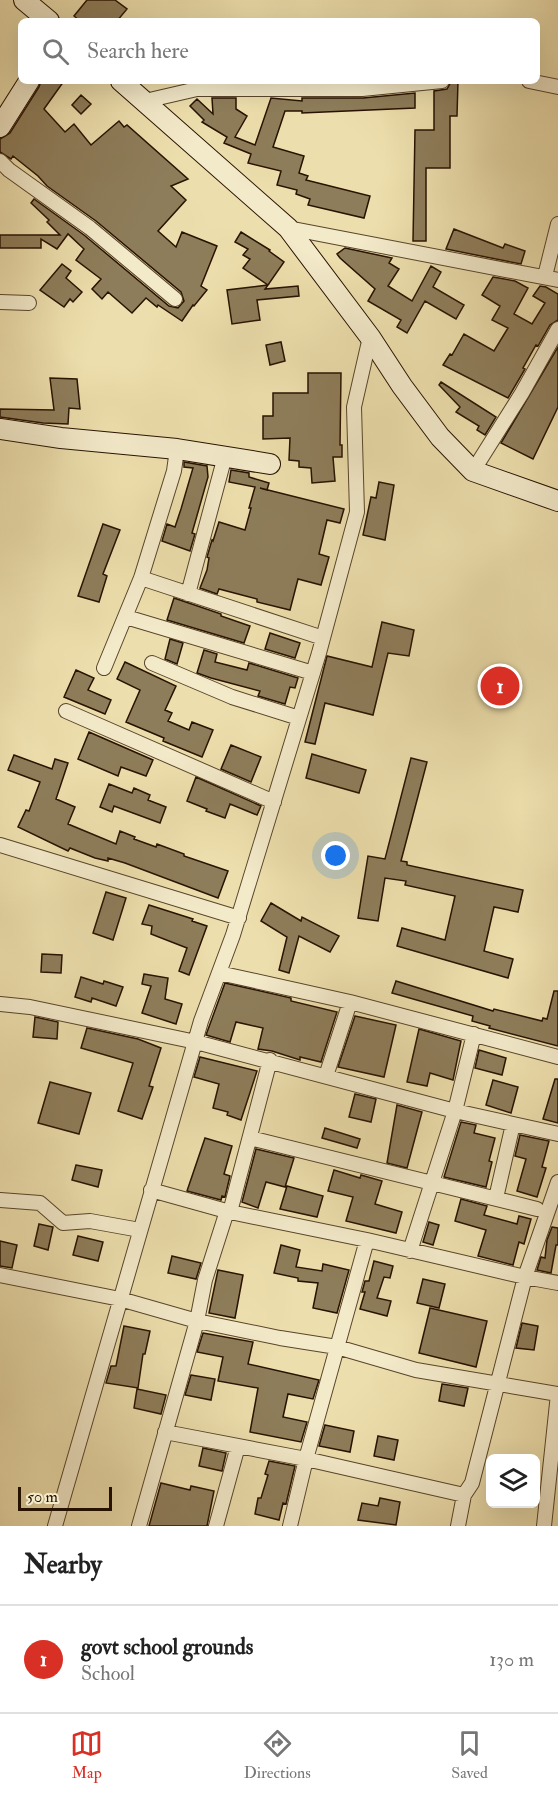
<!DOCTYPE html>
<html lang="en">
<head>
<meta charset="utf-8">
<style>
  body { margin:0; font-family:"IM FELL Double Pica",serif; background:#f2f2f2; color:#222 }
  .controls { position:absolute; right:18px; bottom:18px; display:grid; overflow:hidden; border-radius:9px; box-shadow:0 6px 24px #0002 }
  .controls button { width:54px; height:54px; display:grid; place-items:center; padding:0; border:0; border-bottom:2px solid #e0e0e0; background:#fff; color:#222; font:30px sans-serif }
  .scale { position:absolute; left:18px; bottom:15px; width:94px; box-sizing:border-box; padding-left:6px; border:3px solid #281200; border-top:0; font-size:16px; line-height:21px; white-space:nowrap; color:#281200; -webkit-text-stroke:4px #f3eaca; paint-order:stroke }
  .you { position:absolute; left:336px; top:856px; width:21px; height:21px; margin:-15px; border:4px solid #fff; border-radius:50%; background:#1a73e8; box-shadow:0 0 0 9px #1a73e833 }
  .badge { display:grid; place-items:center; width:39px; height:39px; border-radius:50%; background:#d93025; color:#fff; font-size:20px; font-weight:700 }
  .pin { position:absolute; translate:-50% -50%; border:3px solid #fff; box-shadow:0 2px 6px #0006 }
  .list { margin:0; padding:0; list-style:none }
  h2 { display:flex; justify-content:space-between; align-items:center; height:78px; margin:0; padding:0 24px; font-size:26px }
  h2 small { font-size:20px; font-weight:400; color:#767676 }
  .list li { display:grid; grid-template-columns:39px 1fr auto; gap:18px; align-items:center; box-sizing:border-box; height:108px; padding:0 24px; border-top:2px solid #e0e0e0 }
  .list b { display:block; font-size:22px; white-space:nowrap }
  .list p { margin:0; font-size:20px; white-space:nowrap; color:#767676 }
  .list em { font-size:20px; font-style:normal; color:#767676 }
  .icon { flex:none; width:33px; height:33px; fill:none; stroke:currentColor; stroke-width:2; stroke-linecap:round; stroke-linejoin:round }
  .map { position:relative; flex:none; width:558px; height:1526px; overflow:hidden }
  .search { position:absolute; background:#fff; box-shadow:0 6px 24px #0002; left:18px; right:18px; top:18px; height:66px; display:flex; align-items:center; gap:15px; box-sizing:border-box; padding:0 21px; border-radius:9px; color:#767676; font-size:22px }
  .sheet { height:186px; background:#fff }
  nav { display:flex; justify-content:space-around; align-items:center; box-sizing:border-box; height:84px; border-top:2px solid #e0e0e0; background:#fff; font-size:16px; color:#767676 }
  nav a { display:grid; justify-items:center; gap:3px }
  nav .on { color:#d93025 }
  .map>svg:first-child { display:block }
  .building { fill:#8e7d5a; stroke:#281200; stroke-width:1.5 }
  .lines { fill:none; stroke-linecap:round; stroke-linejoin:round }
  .street-casing { stroke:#59452b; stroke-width:16 }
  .secondary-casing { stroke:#281200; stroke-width:22 }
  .street { stroke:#f3eaca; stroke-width:14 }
  .secondary { stroke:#f3eaca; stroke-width:20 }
</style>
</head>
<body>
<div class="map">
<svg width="558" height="1526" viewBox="0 0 558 1526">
  <rect width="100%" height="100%" fill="#eddfad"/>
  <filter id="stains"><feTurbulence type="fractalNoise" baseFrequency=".00333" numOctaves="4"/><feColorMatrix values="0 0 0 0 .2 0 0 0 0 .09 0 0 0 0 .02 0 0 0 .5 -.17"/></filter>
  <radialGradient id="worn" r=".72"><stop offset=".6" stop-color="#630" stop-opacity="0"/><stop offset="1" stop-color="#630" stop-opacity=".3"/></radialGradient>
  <path class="building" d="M87,0H115L127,9L117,21H80L74,16Z
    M41,81H64L44,109L65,132L74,124L91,145L119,121L124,127L127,125L188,179L171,186L186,200L158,231L176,247L182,232L217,246L201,286L207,290L194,306L193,305L182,321L158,305L157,307L146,298L132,313L108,292L102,299L92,289L101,279L76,260L84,249L68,234L57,249L41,239V248H0V235H60L47,222L49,220L31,203L34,199L84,235L169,306L178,308L184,301L181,292L96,221L47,186L38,176L13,156L11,159L0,152V139L10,133L39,87Z
    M458,81L457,116H450V168H426V241H413L415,130H434V91L447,89L451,82Z
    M415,93V108L302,113V111H285L273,147L304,156L299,173L308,176L306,180L370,196L364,218L308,205L310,199L296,194L297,190L277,185L281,171L248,163L251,154L224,143L227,137L202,122L204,120L190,106L197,99L213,114L212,98H236V109L247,116L235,137L255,145L271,98L302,101V98H363Z
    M81,95L91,104L81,114L72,105Z
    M454,229L503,248L505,244L525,251L521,264L446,249Z
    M241,232L270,250L269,251L284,262L268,285L243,268L250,259L243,255L248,249L235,242Z
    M345,248L392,258L389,263L399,269L388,286L412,301L431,266L441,272L433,287L464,305L456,319L425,301L407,333L397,327L401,320L368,301L375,289L340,258L337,254Z
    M62,264L71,271L66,278L82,292L73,302L70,299L64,307L40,290Z
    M493,277L515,281L528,288L514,314L532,324L545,303L533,296L540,286L546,287L558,294V320L550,325L538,346L536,345L523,368L525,369L508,398L443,365L450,354L452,355L464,334L494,351L508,328L492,320L500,306L482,295Z
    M268,285L265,289L298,286L299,296L257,300L260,320L232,324L227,290Z
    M281,342L285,361L270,365L266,345Z
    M558,347V407L533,459L501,443Z
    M308,373H341L340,445H342V457H333L335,481L312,483L311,468L299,467V461L289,460L290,438L263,439V416H273V393H308Z
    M50,378L77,379L80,409L69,408L68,424L43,423L0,417V409L54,410Z
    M441,382L496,417L485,435L477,430L479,426L456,412L460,407L439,385Z
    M184,462L207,466L208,477L192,533L195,534L190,551L162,541L167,524L175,527L181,509L193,468L184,467Z
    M231,470L249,473V477L269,483L267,490L260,488L344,509L340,523L327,520L319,554L329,557L321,585L298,579L290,610L257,602V599L219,589L217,594L200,588L207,570L209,558L207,557L212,540L213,541L219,522L245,530L251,508H249L255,487L229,482Z
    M379,482L394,485L385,540L363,535L371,497L376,498Z
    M103,524L120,530L103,574L107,576L99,602L78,596Z
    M174,598L221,614V616L250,626L244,643L167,620Z
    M382,622L414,630L409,656L388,653L373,715L325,703L315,744L305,742L327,656L372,667Z
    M270,633L300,643L295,658L265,649Z
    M170,639L183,643L177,664L165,659Z
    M204,650L217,654L215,662L247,670L249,663L298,678L295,688L290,687L285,704L258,696L260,691L211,678L197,673Z
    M125,662L176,686L165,710L172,713L168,721L189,730L192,722L213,730L202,757L163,741L164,738L126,722L140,690L117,679Z
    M76,670L94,678L88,690L111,700L105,714L64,697Z
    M89,732L153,760L146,776L121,767L118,776L78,759Z
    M231,745L261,757L251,782L221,769Z
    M312,754L366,770L359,793L306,778Z
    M14,755L52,769L55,759L68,763L56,799L75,807L68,824L116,844L120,831L135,837L134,839L156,847L157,844L184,854V856L228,871L218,898L125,863L108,858V861L95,858L70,848L68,851L18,827L26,810L29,811L40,782L8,770Z
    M411,758L427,762L401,861L407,862V865L523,890L518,912L494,907L484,951L513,959L508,978L397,946L402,928L445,940L455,896L405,885L406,881L385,878L378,921L358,918L368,856L385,859Z
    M196,777L261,806L257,815L230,804L225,818L206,811L207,809L187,801Z
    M109,784L132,793L134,788L150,795L148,800L166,807L160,823L114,806L112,812L100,807Z
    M106,892L126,898L113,940L93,933Z
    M271,903L301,921L302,917L339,936L330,952L299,936L289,973L279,970L287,937L261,921Z
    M149,905L193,919L192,921L207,926L189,975L179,971L187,948L151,934L152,926L142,924Z
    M42,954L62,955L61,973L41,972Z
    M144,974L168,978L165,999L182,1004L176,1024L142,1013L151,986L142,984Z
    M81,977L103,984L104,981L123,987L116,1006L92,998L91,1002L75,997Z
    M396,981L493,1011L494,1009L542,1021L543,1018L547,1019L554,991H558V1046L489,1028L490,1026L472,1021L473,1016L392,993Z
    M225,983L291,998V1001L337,1012L321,1062L300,1057V1060L272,1051L258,1049L263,1028L236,1022L230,1042L206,1035Z
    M355,1016L396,1025L384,1077L338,1067Z
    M35,1017L58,1022L57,1039L33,1037Z
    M87,1028L138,1039L161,1048L149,1086L153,1087L142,1119L118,1111L133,1063L81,1048Z
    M419,1029L461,1041L453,1080L430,1073L427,1086L407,1082Z
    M479,1050L506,1058L502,1075L475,1068Z
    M200,1057L257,1071L241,1120L227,1115L228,1112L213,1108L219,1084L194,1077Z
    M555,1079H558V1123L543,1119Z
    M493,1080L518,1087L511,1113L486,1105Z
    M50,1082L91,1093L79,1134L38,1123Z
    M355,1094L376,1099L371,1122L349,1117Z
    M397,1105L422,1112L407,1168L387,1163Z
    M461,1122L476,1125L474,1133L495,1138L489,1161L492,1162L486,1187L444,1177Z
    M325,1128L360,1139L357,1148L322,1138Z
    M520,1135L549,1141L542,1167L546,1168L537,1197L517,1191L526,1159L515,1156Z
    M205,1138L232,1146L224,1174L230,1176L225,1197L222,1196L221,1200L187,1191Z
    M256,1149L294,1158L285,1187L266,1182L258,1208L242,1202Z
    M76,1165L102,1170L98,1187L72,1180Z
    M334,1170L360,1178L361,1175L382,1181L375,1204L402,1212L396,1233L346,1221L353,1197L328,1191Z
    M287,1186L323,1196L317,1217L280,1209Z
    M461,1199L487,1206L484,1215L517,1224L519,1216L531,1219L524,1244L519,1242L513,1265L478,1256L486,1230L455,1221Z
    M429,1222L439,1225L433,1245L423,1242Z
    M39,1224L53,1227L48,1250L34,1246Z
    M552,1227L558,1228V1245H556L551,1273L537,1270L541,1257L545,1258L547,1240Z
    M78,1236L103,1242L98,1261L73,1255Z
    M0,1241L17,1245L12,1268L0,1266Z
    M281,1245L300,1250L296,1267L322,1271L323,1264L349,1270L337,1313L313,1308L318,1283L298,1281V1278L274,1273Z
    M172,1256L201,1263L196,1279L168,1273Z
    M374,1261L393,1266L390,1278L384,1277L377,1298L391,1301L387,1316L360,1309L365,1292H362L365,1281H369Z
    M218,1270L243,1275L235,1318L209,1313Z
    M423,1279L445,1284L439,1308L417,1303Z
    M430,1308L487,1321L476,1367L419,1353Z
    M522,1323L538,1326L534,1350L516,1348Z
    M124,1326L150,1331L145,1354H143L138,1388L106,1383L111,1366H116Z
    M203,1333L253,1342L248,1364L319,1380L313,1399L288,1394L283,1417L307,1422L301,1442L250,1432L258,1388L218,1381L223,1357L197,1352Z
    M191,1375L215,1379L211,1400L185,1395Z
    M442,1384L468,1388L464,1406L439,1401Z
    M137,1389L166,1395L161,1414L134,1408Z
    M325,1425L354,1431L350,1452L319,1446Z
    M378,1436L398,1440L394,1460L374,1456Z
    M203,1448L226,1453L222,1471L199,1466Z
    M269,1461L295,1466L286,1504L283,1503L279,1520L255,1514L258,1498H261L268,1475L265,1474Z
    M161,1483L190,1490L191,1486L214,1491L207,1526H149Z
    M380,1498L400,1502L396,1525L358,1520L362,1503L378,1506Z"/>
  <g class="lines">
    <defs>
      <path id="street" d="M529,81L558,87
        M145,101L197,89H362L442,81
        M0,161L9,170L90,228L175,299
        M288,228L558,280
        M545,276L558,224
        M0,302L29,303
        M473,471L522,393L558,329
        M141,578L323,638
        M188,594L225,456
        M126,617L313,673
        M152,663L232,697L299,718
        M104,668L141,578L174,471L177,449
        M66,711L274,802
        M0,845L239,918
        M219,973L350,1002L558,1057
        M0,1004L30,1007L196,1042L455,1111L558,1134
        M326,1076L350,1002
        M250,1138L537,1209
        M151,1190L230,1212L367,1240L525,1277L558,1283
        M496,1198L513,1124
        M0,1200L40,1203L63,1223L90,1221L140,1230
        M230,1212L270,1060
        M410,1251L455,1111L474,1034
        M0,1275L120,1299L197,1321L280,1338L337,1347L416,1370L558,1394L544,1526
        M165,1432L306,1459L464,1495
        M55,1526L201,1021L233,935L319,653L357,512L354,407L370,337
        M139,1526L197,1321L205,1280L227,1211
        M216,1526L238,1446
        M290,1526L306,1459L367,1240
        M458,1526L464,1495L472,1483L525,1277L558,1182"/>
      <path id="secondary" d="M24,0L49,21
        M121,81L288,228L370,337L402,386L440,437L473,471L558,501
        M0,127L29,81
        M0,429L61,438L177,449L270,464"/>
    </defs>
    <use href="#street" class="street-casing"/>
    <use href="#secondary" class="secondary-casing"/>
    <use href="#street" class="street"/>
    <use href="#secondary" class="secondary"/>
  </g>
  <rect width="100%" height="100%" filter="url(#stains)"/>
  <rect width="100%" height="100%" fill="url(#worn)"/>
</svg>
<div class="controls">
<button><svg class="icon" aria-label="layers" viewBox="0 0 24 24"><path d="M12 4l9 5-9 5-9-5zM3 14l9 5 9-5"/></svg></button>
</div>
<div class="scale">50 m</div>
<div class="you"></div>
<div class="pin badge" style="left:500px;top:686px">1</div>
<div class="search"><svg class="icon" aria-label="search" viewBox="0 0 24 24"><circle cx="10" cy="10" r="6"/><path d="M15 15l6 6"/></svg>Search here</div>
</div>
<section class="sheet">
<h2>Nearby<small></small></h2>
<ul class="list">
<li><span class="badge">1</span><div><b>govt school grounds</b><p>School</p></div><em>130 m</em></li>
</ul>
</section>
<nav>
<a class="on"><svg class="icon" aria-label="map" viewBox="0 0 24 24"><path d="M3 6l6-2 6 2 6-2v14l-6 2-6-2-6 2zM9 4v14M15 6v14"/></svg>Map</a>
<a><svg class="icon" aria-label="directions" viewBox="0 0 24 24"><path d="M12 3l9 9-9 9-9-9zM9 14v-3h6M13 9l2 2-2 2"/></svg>Directions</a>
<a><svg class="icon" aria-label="saved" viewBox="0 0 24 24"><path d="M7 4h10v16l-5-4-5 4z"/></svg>Saved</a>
</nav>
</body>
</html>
